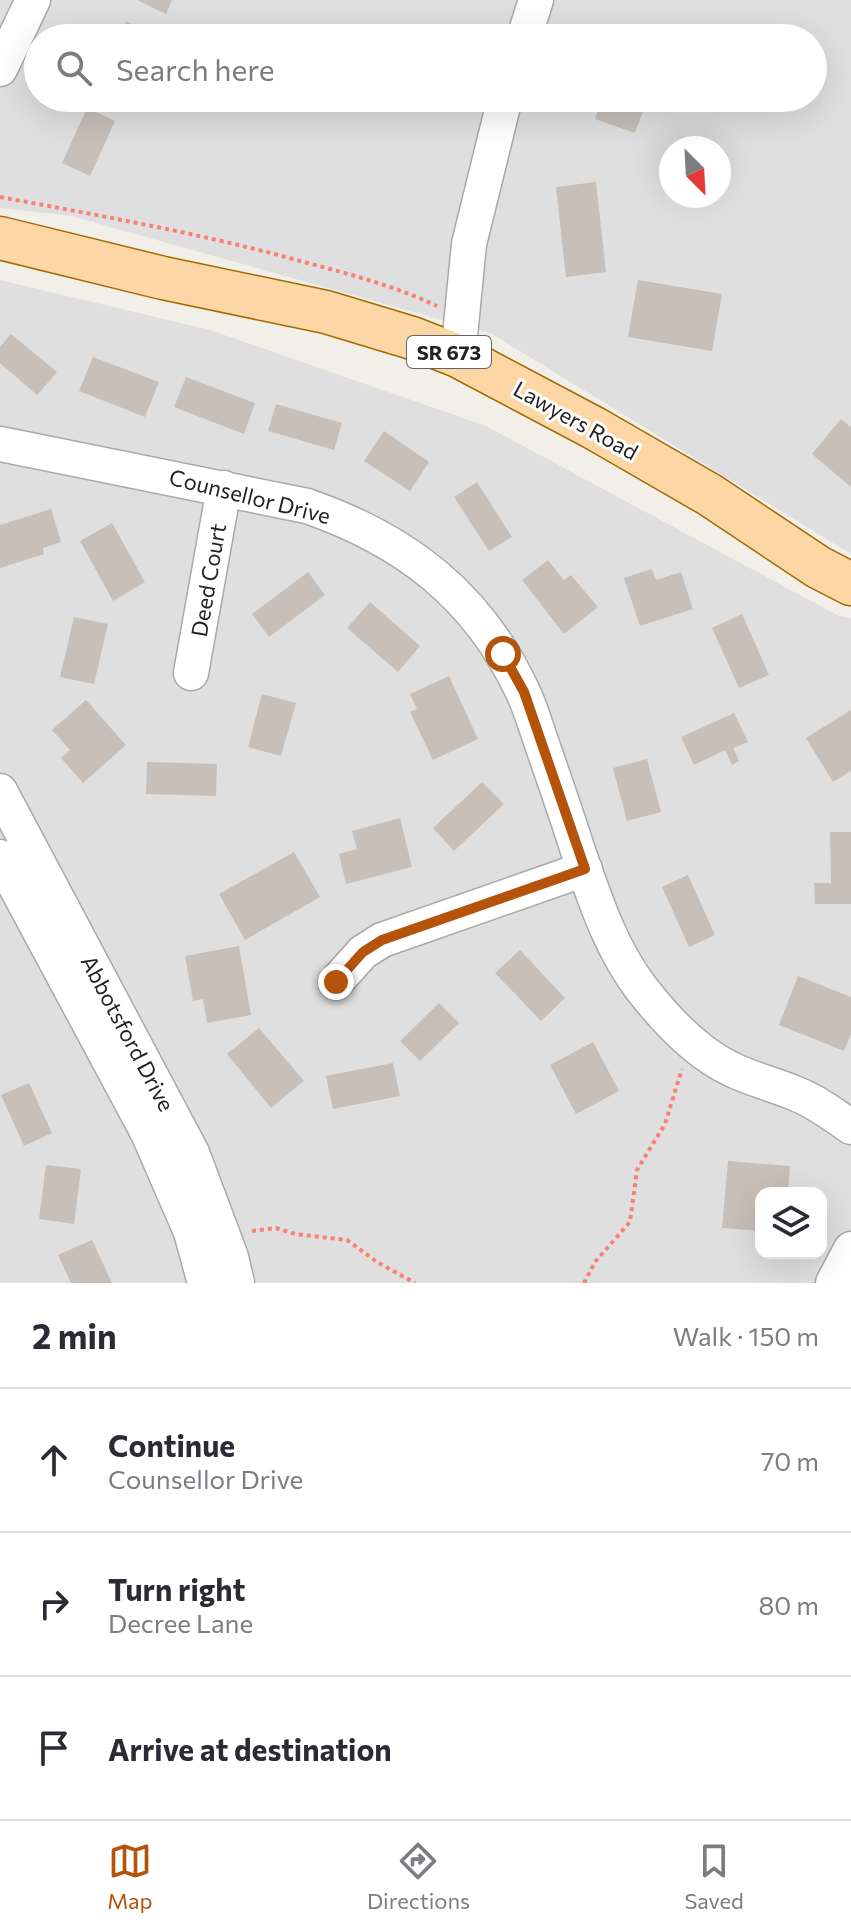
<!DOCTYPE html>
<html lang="en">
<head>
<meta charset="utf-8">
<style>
  body { margin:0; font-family:Commissioner,sans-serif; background:#f2f2f3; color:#2b2b33 }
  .controls { position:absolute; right:24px; bottom:24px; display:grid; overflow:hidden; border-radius:16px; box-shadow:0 8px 32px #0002 }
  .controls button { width:72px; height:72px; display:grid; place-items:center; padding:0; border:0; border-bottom:2px solid #e1e1e2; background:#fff; color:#2b2b33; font:40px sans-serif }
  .compass { position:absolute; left:659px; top:136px; width:72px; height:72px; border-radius:50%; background:#fff; box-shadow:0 8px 32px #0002; rotate:156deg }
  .stop { position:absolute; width:24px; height:24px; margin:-18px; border:6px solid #b45309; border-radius:50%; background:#fff }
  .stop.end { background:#b45309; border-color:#fff; box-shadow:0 2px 8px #0008 }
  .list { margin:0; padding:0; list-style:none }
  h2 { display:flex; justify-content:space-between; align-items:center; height:104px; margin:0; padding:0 32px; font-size:34px }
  h2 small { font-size:26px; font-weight:400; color:#7c7c81 }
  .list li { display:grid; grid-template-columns:52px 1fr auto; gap:24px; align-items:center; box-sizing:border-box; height:144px; padding:0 32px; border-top:2px solid #e1e1e2 }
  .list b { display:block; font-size:30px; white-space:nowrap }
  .list p { margin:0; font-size:26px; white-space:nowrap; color:#7c7c81 }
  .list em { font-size:26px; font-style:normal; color:#7c7c81 }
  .icon { flex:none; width:44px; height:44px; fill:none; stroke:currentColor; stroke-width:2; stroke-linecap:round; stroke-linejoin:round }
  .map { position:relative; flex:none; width:851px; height:1283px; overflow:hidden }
  .search { position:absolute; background:#fff; box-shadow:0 8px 32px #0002; left:24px; right:24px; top:24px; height:88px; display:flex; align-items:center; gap:20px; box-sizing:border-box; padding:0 28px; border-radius:44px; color:#7c7c81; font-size:30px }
  .sheet { height:536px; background:#fff }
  nav { display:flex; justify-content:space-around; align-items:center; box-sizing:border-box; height:112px; border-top:2px solid #e1e1e2; background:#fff; font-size:22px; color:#7c7c81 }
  nav a { display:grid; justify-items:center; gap:4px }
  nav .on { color:#b45309 }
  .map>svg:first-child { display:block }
  .residential { fill:#e0dfdf; fill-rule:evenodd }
  .building { fill:#c7bfb8 }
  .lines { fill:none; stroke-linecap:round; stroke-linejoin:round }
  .minor-casing { stroke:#a9a9a9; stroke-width:37 }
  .major-casing { stroke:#a06b00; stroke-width:45 }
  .path { stroke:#fa8072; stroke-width:4; stroke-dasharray:4 4; stroke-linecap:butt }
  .minor { stroke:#fff; stroke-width:34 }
  .major { stroke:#fcd6a4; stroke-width:42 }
  .route { stroke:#b45309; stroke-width:10 }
  .labels { text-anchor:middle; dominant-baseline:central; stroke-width:6; stroke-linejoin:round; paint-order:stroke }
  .shield { fill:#fff; stroke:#646464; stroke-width:2 }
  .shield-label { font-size:20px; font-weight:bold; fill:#222 }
  .street-label { font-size:22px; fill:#222; stroke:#fff }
</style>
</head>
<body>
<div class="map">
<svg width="851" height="1283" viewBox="0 0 851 1283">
  <rect width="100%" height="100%" fill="#f2efe9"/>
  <path class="residential" d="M0,0H851V554L492,334L71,216L0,208ZM38,38H813V98H38ZM671,148H719V196H671Z
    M0,280L210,330L486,426L839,616L851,618V1283H0ZM761,1193H821V1253H761Z"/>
  <path class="building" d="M137,0H172L166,14Z
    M126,21L157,36L156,38H118Z
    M603,98H648L635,133L595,119Z
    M87,108L115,121L90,176L62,163Z
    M596,182L606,272L566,277L556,187Z
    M638,280L722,294L712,351L628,337Z
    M11,334L57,372L37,395L0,363V347Z
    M93,357L159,382L145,417L79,391Z
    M186,377L255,403L244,434L174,407Z
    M276,404L342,423L334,450L268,431Z
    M841,419L851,427V487L812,454Z
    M384,431L429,462L410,491L364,461Z
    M477,482L512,537L489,551L454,497Z
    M51,509L61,542L43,548L44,554L0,568V525Z
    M112,523L145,582L113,601L80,541Z
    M548,560L564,580L571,575L598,607L564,634L522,580Z
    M652,569L656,580L681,572L693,609L640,626L624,578Z
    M308,572L325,595L269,637L252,614Z
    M370,602L420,646L398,672L347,628Z
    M742,614L769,675L739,688L712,628Z
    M74,617L108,624L94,684L60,677Z
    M449,676L478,739L433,760L410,712L417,709L410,694Z
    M262,694L296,703L281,756L248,747Z
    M86,700L126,745L83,783L61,758L70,750L52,730Z
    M851,710V771L833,782L806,738Z
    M734,713L748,742L733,748L739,761L732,765L725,750L694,765L681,737Z
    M647,759L661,812L627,821L613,768Z
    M147,762L217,764L216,796L146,794Z
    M482,782L504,804L454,851L433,828Z
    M400,818L412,867L346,884L339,854L357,849L352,831Z
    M830,832H851V904H815L814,883H831Z
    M294,852L320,897L245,940L219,894Z
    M688,875L715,935L689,947L662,887Z
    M239,946L251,1015L207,1023L203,999L193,1001L185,956Z
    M520,950L565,998L541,1021L495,973Z
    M798,976L851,997V1034L844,1051L779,1025Z
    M439,1003L459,1023L420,1061L400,1041Z
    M259,1028L304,1081L271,1108L227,1054Z
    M593,1042L619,1091L576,1114L550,1065Z
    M393,1063L400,1096L333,1109L326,1076Z
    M29,1083L52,1133L24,1146L1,1095Z
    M728,1161L790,1166L788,1193L767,1191V1193H761V1231L722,1228Z
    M46,1165L81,1169L74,1224L39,1219Z
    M92,1240L112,1283H71L58,1255Z"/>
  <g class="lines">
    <defs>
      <path id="minor" d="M524,38L536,0
        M0,69L33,0
        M458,356L469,244L505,98
        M0,444L307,506C405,540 477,595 522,690C531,708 536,728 543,747C555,782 567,816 578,851C595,899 610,947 641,988C665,1019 695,1052 731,1069C753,1080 777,1085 799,1095C818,1103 834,1115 851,1127
        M191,673L224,488
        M0,791L192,1153L231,1257L237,1283
        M0,857L148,1133L191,1232L205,1283
        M336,982L363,952L382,940L585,869
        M833,1283L851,1249"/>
      <path id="major" d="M0,238L163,278L326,312L412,338L458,356L594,428L710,495L818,567L851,584"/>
    </defs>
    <use href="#minor" class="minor-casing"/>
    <use href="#major" class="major-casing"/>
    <path class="path" d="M0,197C102,216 204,234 304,262C349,274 395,286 437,306
      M252,1231L276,1228L295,1234L347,1240L377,1262L415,1283
      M584,1283L595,1262L630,1222L637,1170L665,1124L682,1069"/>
    <use href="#minor" class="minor"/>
    <use href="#major" class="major"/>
  </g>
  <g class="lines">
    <path class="route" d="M336,982L363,952L382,940L585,869L524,692L503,654"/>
  </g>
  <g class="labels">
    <rect class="shield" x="407" y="336" width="84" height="32" rx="6"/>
    <g class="shield-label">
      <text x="449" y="352">SR 673</text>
    </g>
    <g class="street-label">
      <text transform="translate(576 420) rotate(29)">Lawyers Road</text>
      <text transform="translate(250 496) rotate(14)">Counsellor Drive</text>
      <text transform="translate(208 580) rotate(-80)">Deed Court</text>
      <text transform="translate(128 1033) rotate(62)">Abbotsford Drive</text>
    </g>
  </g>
</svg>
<div class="controls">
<button><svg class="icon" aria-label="layers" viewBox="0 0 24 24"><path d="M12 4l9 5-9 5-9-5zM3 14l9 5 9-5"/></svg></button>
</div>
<svg class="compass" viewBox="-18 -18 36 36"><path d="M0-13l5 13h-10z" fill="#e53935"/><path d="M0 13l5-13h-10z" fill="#7c7c81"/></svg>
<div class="stop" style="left:503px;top:654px"></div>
<div class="stop end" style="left:336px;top:982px"></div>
<div class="search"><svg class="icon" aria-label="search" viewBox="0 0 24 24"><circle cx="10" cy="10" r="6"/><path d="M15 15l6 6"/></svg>Search here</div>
</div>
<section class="sheet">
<h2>2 min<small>Walk · 150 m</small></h2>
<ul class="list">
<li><svg class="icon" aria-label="ahead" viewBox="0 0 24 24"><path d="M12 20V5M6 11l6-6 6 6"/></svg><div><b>Continue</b><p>Counsellor Drive</p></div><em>70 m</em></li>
<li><svg class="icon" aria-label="right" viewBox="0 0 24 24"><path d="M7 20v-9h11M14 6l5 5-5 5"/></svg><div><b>Turn right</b><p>Decree Lane</p></div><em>80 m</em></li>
<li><svg class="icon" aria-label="arrive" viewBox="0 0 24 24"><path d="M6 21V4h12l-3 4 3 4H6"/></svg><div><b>Arrive at destination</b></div></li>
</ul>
</section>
<nav>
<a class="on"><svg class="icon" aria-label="map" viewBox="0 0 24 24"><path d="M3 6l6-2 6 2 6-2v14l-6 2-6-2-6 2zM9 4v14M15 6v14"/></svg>Map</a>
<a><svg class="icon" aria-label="directions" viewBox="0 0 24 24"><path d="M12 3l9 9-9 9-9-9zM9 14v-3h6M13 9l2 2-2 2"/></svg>Directions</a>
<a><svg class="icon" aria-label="saved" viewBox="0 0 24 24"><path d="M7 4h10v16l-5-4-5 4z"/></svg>Saved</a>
</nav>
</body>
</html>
